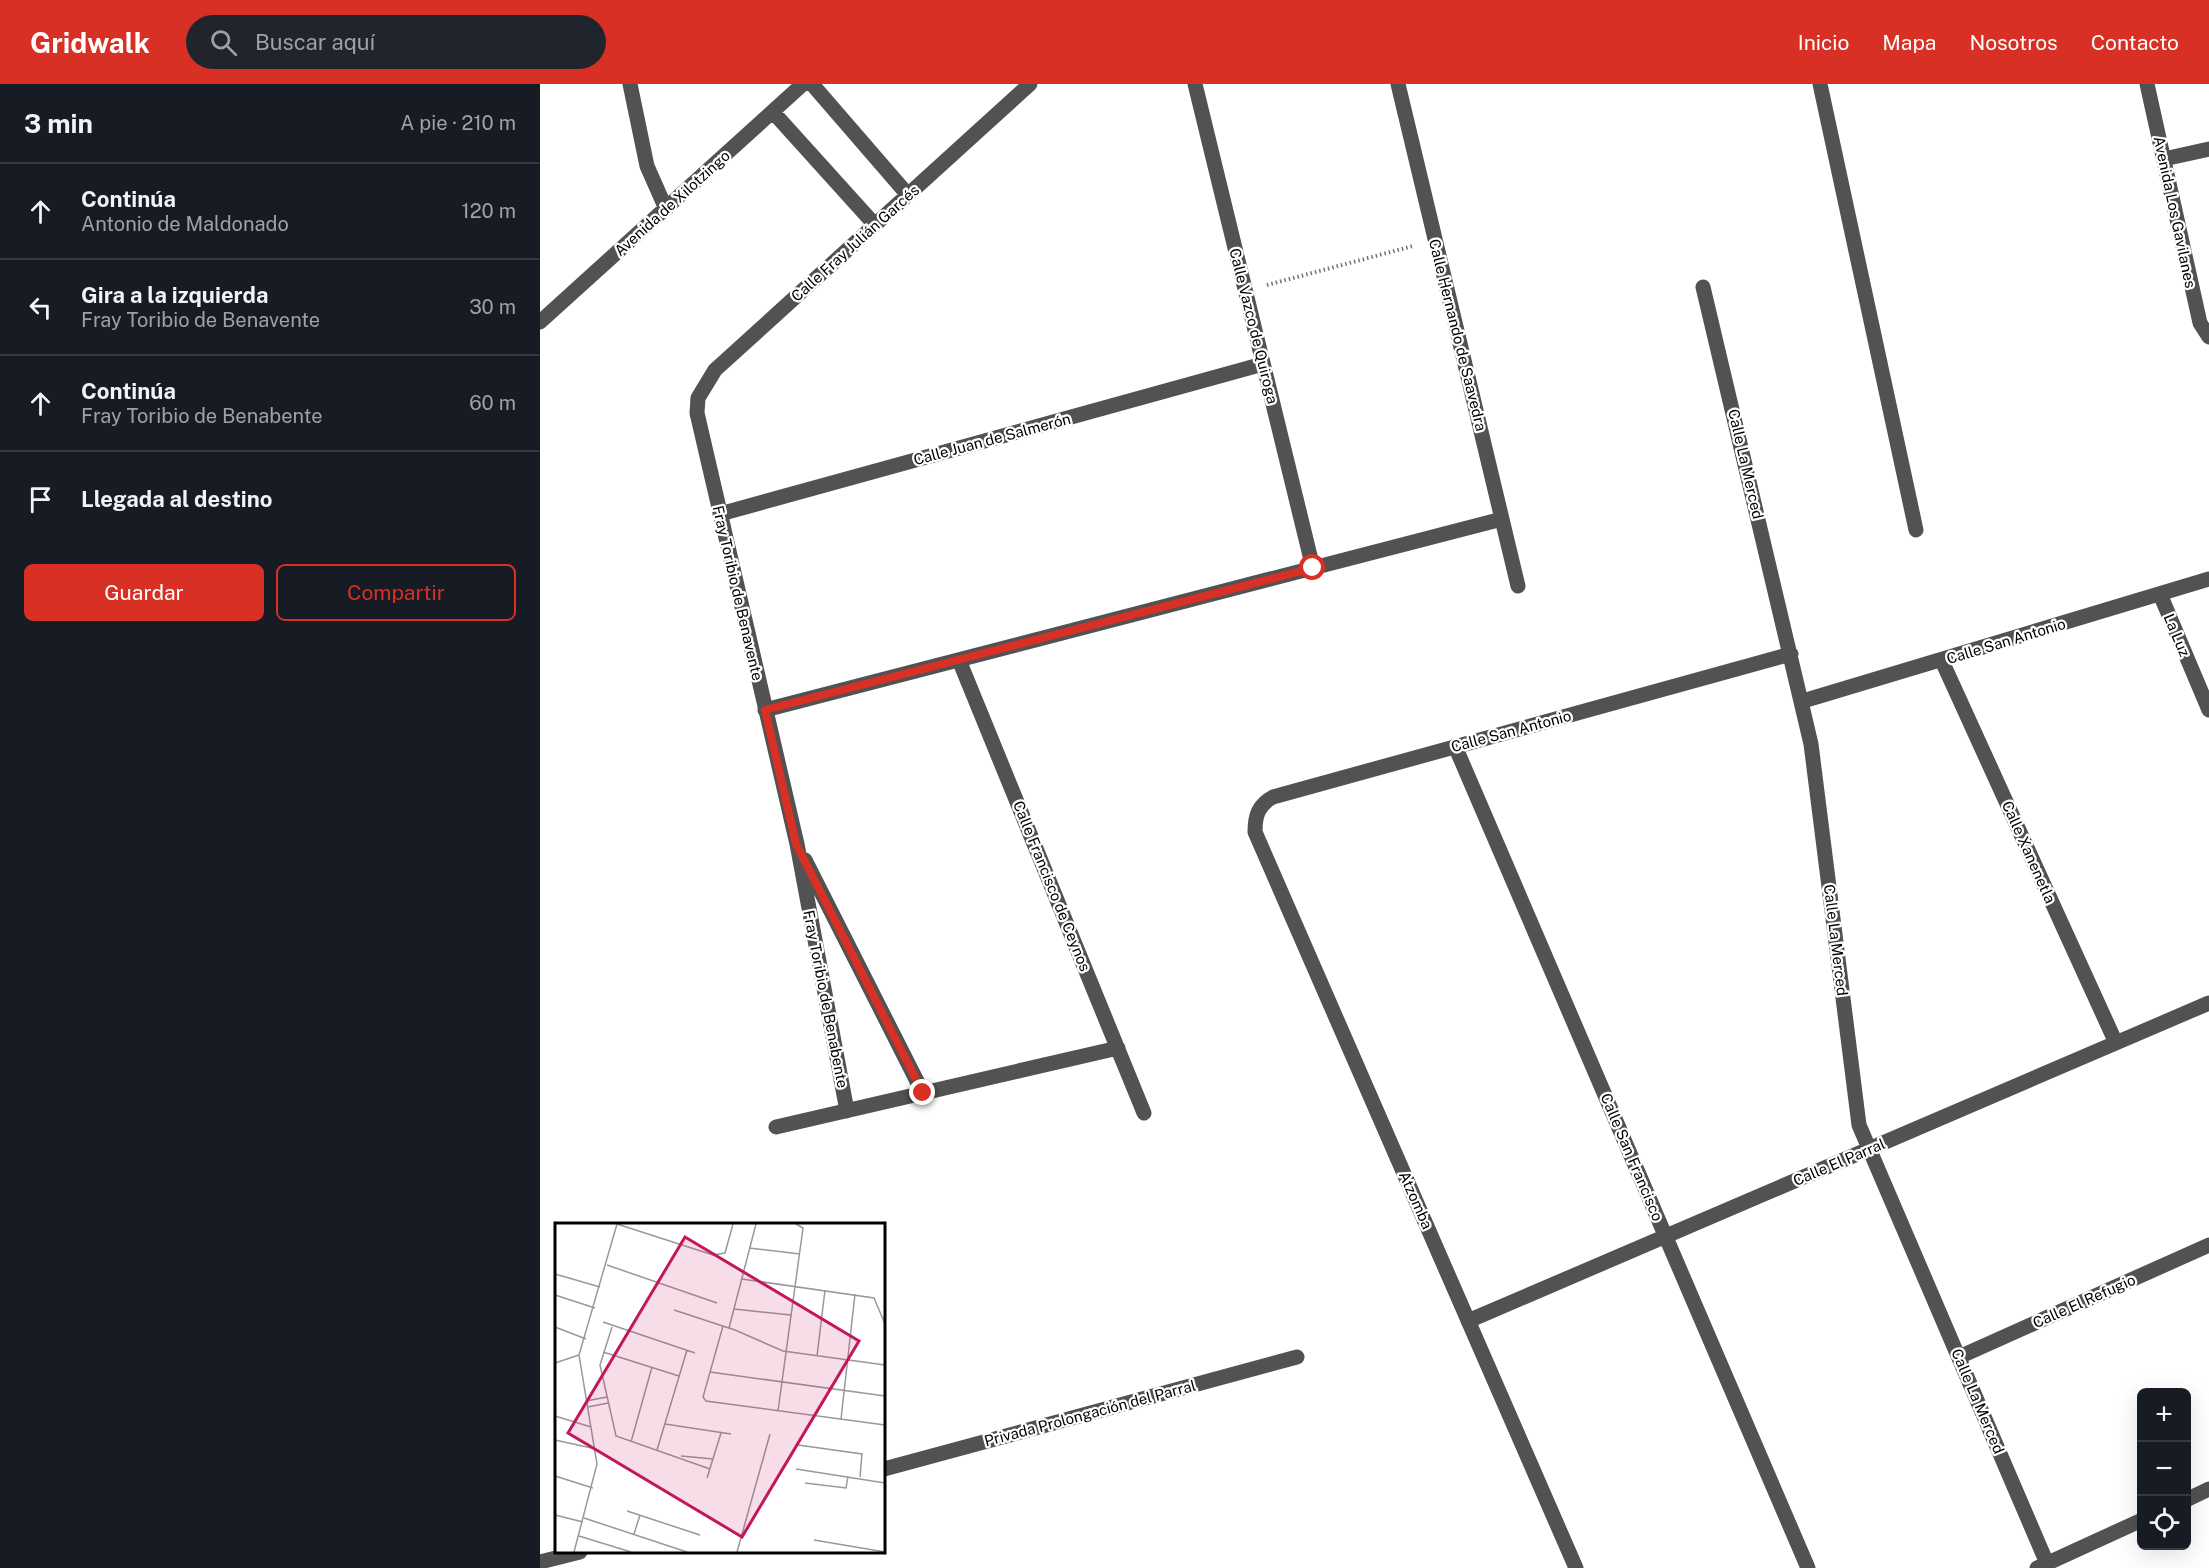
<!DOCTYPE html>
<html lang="es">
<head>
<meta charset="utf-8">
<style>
  body { margin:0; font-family:"Public Sans",sans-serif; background:#20242c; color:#f1f3f6 }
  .controls { position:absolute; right:18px; bottom:18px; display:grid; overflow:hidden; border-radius:9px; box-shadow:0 6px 24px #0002 }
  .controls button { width:54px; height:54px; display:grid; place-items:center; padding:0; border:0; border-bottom:2px solid #363941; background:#171b24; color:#f1f3f6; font:30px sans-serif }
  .stop { position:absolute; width:18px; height:18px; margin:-14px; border:4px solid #d93025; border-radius:50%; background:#fff }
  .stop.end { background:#d93025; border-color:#fff; box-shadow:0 2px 6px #0008 }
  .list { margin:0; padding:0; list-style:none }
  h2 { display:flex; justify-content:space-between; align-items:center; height:78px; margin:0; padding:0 24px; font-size:26px }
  h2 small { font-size:20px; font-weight:400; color:#9ea1a6 }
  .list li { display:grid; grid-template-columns:39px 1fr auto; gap:18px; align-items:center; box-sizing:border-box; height:96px; padding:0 24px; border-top:2px solid #363941 }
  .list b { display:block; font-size:22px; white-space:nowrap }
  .list p { margin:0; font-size:20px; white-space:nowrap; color:#9ea1a6 }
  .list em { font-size:20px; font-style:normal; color:#9ea1a6 }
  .actions { display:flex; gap:12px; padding:18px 24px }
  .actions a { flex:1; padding:14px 0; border:2px solid #d93025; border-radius:9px; text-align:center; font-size:21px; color:#d93025 }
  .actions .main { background:#d93025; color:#fff }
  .icon { flex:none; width:33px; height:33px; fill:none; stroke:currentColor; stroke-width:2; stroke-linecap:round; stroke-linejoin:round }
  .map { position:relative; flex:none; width:1669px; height:1484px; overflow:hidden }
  header { display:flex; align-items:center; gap:36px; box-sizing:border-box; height:84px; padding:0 30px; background:#d93025; color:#fff }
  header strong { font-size:28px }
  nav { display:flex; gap:33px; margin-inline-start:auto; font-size:21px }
  .search { width:420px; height:54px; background:#20242c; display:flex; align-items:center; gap:15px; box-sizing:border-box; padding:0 21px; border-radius:33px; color:#9ea1a6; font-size:22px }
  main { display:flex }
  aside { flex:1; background:#171b24 }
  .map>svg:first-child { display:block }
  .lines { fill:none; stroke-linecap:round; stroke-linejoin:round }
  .path { stroke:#747474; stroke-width:4; stroke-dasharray:1.5 3; stroke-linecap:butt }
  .minor { stroke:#525252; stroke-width:15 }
  .route { stroke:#d93025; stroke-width:8 }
  .labels { text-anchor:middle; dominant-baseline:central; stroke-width:4.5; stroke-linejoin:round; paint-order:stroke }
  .street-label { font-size:15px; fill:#000; stroke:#fff }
  .inset-road { fill:none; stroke:#999; stroke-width:1.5 }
  .view { fill:#c2185b; fill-opacity:0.15; stroke:#c2185b; stroke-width:3 }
  .inset-edge { fill:none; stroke:#000; stroke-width:3 }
</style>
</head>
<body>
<header>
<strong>Gridwalk</strong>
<div class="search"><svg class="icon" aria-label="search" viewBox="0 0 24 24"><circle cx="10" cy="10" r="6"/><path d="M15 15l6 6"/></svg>Buscar aquí</div>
<nav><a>Inicio</a><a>Mapa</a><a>Nosotros</a><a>Contacto</a></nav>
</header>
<main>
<aside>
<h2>3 min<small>A pie · 210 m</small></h2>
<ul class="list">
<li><svg class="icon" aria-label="ahead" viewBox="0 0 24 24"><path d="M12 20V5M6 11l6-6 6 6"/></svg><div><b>Continúa</b><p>Antonio de Maldonado</p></div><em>120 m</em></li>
<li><svg class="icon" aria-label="left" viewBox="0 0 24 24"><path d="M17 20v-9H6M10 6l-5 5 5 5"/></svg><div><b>Gira a la izquierda</b><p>Fray Toribio de Benavente</p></div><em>30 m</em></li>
<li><svg class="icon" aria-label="ahead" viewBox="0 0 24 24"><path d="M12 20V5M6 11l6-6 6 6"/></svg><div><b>Continúa</b><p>Fray Toribio de Benabente</p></div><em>60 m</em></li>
<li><svg class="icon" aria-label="arrive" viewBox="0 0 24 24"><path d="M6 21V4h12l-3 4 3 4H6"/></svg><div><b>Llegada al destino</b></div></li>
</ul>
<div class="actions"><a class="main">Guardar</a><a>Compartir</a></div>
</aside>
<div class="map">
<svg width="1669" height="1484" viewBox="0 0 1669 1484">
  <rect width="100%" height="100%" fill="#fff"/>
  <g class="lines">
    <path class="path" d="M727,201L873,162"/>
    <path class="minor" d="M90,0L107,82L126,125
      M272,0L368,111
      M655,0L773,484
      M858,0L978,502
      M1280,0L1376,446
      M1607,0L1660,239L1669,253
      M233,28L335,141
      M1624,75L1669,65
      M1163,203L1271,660L1319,1041L1509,1484
      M0,238L263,0
      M180,430L723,280
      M1620,510L1669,626
      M419,576L604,1029
      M1402,577L1576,959
      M1263,617L1669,495
      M225,626L962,435
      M915,662L1268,1484
      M265,776L383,1009
      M307,1027L257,760L157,329L158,314L175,286L490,0
      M236,1043L578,964
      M928,1237L1669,919
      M1419,1273L1669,1161
      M344,1385L757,1273
      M1646,1416L1669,1405
      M0,1478L40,1468
      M1036,1484L715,748C715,732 718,721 733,713L1251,570
      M1497,1484L1602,1436"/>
  </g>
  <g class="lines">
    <path class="route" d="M383,1009L256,760L225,626L773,484"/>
  </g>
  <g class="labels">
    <g class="street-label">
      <text transform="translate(132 119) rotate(-42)">Avenida de Xilotzingo</text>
      <text transform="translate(1635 128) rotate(78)">Avenida Los Gavilanes</text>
      <text transform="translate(315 159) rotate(-42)">Calle Fray Julián Garcés</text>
      <text transform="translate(714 242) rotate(76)">Calle Vazco de Quiroga</text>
      <text transform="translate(918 251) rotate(76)">Calle Hernando de Saavedra</text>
      <text transform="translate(452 355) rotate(-15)">Calle Juan de Salmerón</text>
      <text transform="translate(1206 380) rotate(77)">Calle La Merced</text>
      <text transform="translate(198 509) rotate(77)">Fray Toribio de Benavente</text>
      <text transform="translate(1637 551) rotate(67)">La Luz</text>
      <text transform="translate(1466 557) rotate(-17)">Calle San Antonio</text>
      <text transform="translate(971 647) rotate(-15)">Calle San Antonio</text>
      <text transform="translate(1489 768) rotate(66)">Calle Xanenetla</text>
      <text transform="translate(512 802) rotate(68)">Calle Francisco de Ceynos</text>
      <text transform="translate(1296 856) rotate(83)">Calle La Merced</text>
      <text transform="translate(286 915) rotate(79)">Fray Toribio de Benabente</text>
      <text transform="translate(1092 1073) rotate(67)">Calle San Francisco</text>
      <text transform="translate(1299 1078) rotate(-23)">Calle El Parral</text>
      <text transform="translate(876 1116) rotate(66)">Atzomba</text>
      <text transform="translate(1544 1217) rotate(-24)">Calle El Refugio</text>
      <text transform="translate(1438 1317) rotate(67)">Calle La Merced</text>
      <text transform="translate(550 1329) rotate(-15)">Privada Prolongación del Parral</text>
    </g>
  </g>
  <g transform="translate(15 1139)">
    <rect width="330" height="330" fill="#fff"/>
    <path class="inset-road" d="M62,1L158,32L170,30L178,1M194,25L245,31M52,42L162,80M0,51L45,64M187,56L319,75L330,101M0,72L40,85M179,86L236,92M119,87L180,107L228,128L330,142M48,99L140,130M168,103L148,174L151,178L330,202M0,104L31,116M57,104L45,142L61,213L155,246M174,105L201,1M48,129L124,153M262,133L270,67M0,140L24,132M155,149L330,173M31,178L52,174M33,184L53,180M223,188L248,5L241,1M0,193L36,204M286,196L300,71M110,201L176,211M0,217L41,226M76,219L97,144M243,222L307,231L305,254M102,227L132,127M126,233L158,236M241,246L330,260M0,253L38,265M152,255L166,210M250,260L291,265L293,253M72,288L145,312M0,292L28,299M29,295L132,329M79,311L85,292M24,313L76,329M259,317L330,329M19,329L42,241L24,132L62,1M182,329L215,211"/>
    <path class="view" d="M130,14L304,118L187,314L13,210Z"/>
    <rect width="330" height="330" class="inset-edge"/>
  </g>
</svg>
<div class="controls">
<button>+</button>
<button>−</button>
<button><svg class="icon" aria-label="locate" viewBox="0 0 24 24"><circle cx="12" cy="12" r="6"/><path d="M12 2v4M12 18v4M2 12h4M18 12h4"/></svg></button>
</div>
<div class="stop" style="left:773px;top:484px"></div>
<div class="stop end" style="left:383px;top:1009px"></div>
</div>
</main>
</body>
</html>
